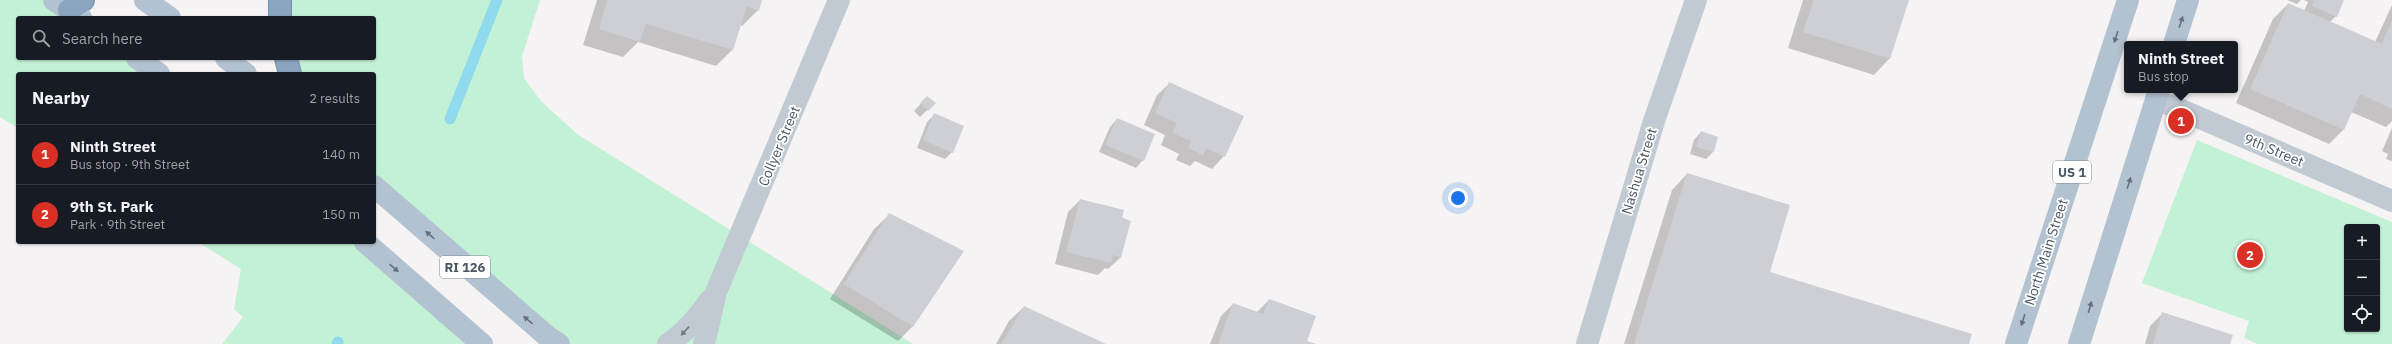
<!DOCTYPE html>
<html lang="en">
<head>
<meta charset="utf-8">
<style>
  body { margin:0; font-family:"IBM Plex Sans",sans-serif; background:#242831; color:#f1f3f6 }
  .controls { position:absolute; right:12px; bottom:12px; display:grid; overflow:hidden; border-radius:4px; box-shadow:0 1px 3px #0004 }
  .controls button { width:36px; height:36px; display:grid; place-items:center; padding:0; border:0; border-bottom:1px solid #363941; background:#171b24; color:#f1f3f6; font:20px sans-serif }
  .you { position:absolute; left:1458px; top:198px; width:14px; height:14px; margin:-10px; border:3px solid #fff; border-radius:50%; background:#1a73e8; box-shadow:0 0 0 6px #1a73e833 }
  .badge { display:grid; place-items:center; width:26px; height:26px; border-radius:50%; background:#d93025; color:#fff; font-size:13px; font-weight:700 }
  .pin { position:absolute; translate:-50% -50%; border:2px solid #fff; box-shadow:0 1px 4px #0006 }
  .popup { position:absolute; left:2124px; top:41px; width:114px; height:52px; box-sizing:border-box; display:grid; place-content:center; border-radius:4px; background:#171b24; filter:drop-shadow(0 1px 3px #0005); font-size:13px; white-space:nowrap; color:#9ea1a6 }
  .popup b { font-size:15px; color:#f1f3f6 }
  .popup::after { content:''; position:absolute; left:50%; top:100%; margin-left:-8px; border:8px solid transparent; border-top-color:#171b24 }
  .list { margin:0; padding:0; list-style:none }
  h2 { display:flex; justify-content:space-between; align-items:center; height:52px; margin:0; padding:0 16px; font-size:17px }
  h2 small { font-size:13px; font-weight:400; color:#9ea1a6 }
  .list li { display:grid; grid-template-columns:26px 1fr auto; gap:12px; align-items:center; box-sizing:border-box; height:60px; padding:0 16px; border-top:1px solid #363941 }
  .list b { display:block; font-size:15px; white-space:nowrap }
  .list p { margin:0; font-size:13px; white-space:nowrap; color:#9ea1a6 }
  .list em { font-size:13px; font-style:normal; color:#9ea1a6 }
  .icon { flex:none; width:22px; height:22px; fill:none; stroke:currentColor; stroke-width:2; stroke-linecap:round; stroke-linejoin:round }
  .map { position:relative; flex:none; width:2392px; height:344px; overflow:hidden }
  .search { position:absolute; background:#171b24; box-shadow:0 1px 3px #0004; left:16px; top:16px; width:360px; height:44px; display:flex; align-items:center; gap:10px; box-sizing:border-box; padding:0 14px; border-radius:4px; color:#9ea1a6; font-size:15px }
  .panel { position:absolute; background:#171b24; box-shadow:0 1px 3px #0004; left:16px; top:72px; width:360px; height:172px; border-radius:4px }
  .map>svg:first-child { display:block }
  .green { fill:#c3f1d5; fill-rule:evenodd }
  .shadow { fill:#0003 }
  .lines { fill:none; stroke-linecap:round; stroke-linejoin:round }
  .stream { stroke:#90daee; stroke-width:11 }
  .building { fill:#cdcfd5 }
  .motorway-casing { stroke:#7690ad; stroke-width:24 }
  .minor { stroke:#c1cad2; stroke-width:22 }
  .primary { stroke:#b3c2d1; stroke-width:22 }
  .motorway { stroke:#8ba5c1; stroke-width:22 }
  .oneway { fill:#64717d }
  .oneway2 { fill:#6e7983 }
  .labels { text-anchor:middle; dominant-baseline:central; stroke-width:3.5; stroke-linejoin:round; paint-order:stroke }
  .shield { fill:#fff; stroke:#808990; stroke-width:1 }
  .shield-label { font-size:13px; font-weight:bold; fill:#4a5661 }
  .street-label { font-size:14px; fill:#4a5661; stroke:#fff }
</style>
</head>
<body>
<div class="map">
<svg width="2392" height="344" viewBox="0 0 2392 344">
  <rect width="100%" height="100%" fill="#f5f3f3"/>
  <path class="green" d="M0,0H57L84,18H18V58H143L167,74H18V128L0,117Z
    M281,0H540L522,56L524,78L541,101L577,134L913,344H563L374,184V74H291L286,58H374V18H282Z
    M2197,140L2392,222V344H2258L2244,338L2249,321L2142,283ZM2347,227H2377V329H2347Z
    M198,242H370L489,344H222L243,317L234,309L241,269Z"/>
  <path class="shadow" d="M597,0H761L758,10L742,26L740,25L732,50L716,66L638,42L623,57L583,45Z
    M1803,0H1908L1889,59L1874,75L1788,48Z
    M2287,0H2301L2297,4Z
    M2304,0H2342L2336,16L2330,22L2375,42L2392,5V121L2386,127L2351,112L2343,130L2329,144L2236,103L2273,19L2288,4L2304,11L2308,2Z
    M1170,83L1224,156L1212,169L1195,161L1190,166L1176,160L1179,154L1161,145L1165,135L1144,125L1157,95Z
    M927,97L934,103L920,117L914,111Z
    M934,115L952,152L945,159L917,148L927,122Z
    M1117,119L1143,160L1136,168L1099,152L1110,127Z
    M2392,128V161L2386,159L2388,154L2382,151Z
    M1701,132L1713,152L1706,159L1690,154L1694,140Z
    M1687,174L1768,272L1968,344H1624L1672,190Z
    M1080,200L1130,221L1121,257L1108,269L1105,268L1098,275L1055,264L1068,212Z
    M889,215L913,326L898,341L830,299L874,229Z
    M1269,300L1306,341L1313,344H1210L1221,316L1233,304L1257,312Z
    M1024,307L1104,344H996L1009,321Z
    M2163,313L2229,344H2145L2150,326Z"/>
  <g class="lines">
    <path class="stream" d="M450,119L497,0
      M337,344L338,342"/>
  </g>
  <path class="building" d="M607,0H762L759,11L747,6L733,50L646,24L640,42L599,29Z
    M1814,0H1909L1890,59L1803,32Z
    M2315,0H2344L2337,17L2312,6Z
    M2288,3L2382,44L2392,21V109L2360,94L2344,130L2250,89Z
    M1169,82L1244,116L1225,157L1206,148L1203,155L1188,148L1191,141L1172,133L1177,123L1155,113Z
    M927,96L936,103L928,111L920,103Z
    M934,113L964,126L953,153L923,140Z
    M1117,118L1155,134L1144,161L1105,145Z
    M1701,131L1718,137L1714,152L1696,147Z
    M1687,173L1790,205L1770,272L1972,334L1969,344H1634Z
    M1080,199L1124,210L1122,219L1131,221L1121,257L1113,255L1111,263L1066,252Z
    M889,213L964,251L913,327L844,284Z
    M1269,299L1316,316L1307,341L1316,344H1218L1233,303L1263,314Z
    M1024,306L1106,344H1001Z
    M2162,312L2233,335L2230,344H2153Z"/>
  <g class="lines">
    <defs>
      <path id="motorway" d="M280,0V18
        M69,10L83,0
        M286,58L290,74"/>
    </defs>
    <use href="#motorway" class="motorway-casing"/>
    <path class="minor" d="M2156,99L2392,201
      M668,344C686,332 698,317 711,299
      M704,344L716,292L839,0
      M1587,344L1654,121L1696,0"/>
    <path class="primary" d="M54,0L81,18
      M145,0L170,18
      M2174,44L2188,0
      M137,58L159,74
      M226,58L246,74
      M374,186L548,337L559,344
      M365,242L482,344
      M2016,344L2128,0
      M2079,344L2159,90"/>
    <use href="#motorway" class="motorway"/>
  </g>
  <defs><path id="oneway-solid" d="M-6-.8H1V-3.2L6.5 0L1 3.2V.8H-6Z"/></defs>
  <g class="oneway">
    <use href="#oneway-solid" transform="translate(2181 22) rotate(-72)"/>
    <use href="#oneway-solid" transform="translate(2116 37) rotate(108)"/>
    <use href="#oneway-solid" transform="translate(2129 183) rotate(-72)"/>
    <use href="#oneway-solid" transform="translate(430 235) rotate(-138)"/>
    <use href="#oneway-solid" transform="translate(394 268) rotate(41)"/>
    <use href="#oneway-solid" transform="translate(2090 307) rotate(-74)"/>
    <use href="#oneway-solid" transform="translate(528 320) rotate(-140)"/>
    <use href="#oneway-solid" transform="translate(2023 320) rotate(108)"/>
  </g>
  <use class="oneway2" href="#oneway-solid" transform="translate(685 331) rotate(133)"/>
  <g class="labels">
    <g class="shield">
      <rect x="2053" y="161" width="38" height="22" rx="3"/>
      <rect x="440" y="256" width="50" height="22" rx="3"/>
    </g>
    <g class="shield-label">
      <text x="2072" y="172">US 1</text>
      <text x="465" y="267">RI 126</text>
    </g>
    <g class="street-label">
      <text transform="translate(779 146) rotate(-67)">Collyer Street</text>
      <text transform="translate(2274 150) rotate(23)">9th Street</text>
      <text transform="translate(1639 171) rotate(-73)">Nashua Street</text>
      <text transform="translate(2046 252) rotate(-72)">North Main Street</text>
    </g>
  </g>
</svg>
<div class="controls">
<button>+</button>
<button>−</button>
<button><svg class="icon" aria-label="locate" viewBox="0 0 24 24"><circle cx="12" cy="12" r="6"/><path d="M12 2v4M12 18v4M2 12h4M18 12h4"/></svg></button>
</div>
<div class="you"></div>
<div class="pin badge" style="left:2181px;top:121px">1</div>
<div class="popup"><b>Ninth Street</b>Bus stop</div>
<div class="pin badge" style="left:2250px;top:255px">2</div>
<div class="search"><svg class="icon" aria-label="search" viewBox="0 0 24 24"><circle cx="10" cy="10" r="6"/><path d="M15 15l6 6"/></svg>Search here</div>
<section class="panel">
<h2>Nearby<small>2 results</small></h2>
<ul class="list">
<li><span class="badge">1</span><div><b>Ninth Street</b><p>Bus stop · 9th Street</p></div><em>140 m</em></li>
<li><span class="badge">2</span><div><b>9th St. Park</b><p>Park · 9th Street</p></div><em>150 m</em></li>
</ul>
</section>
</div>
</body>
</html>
